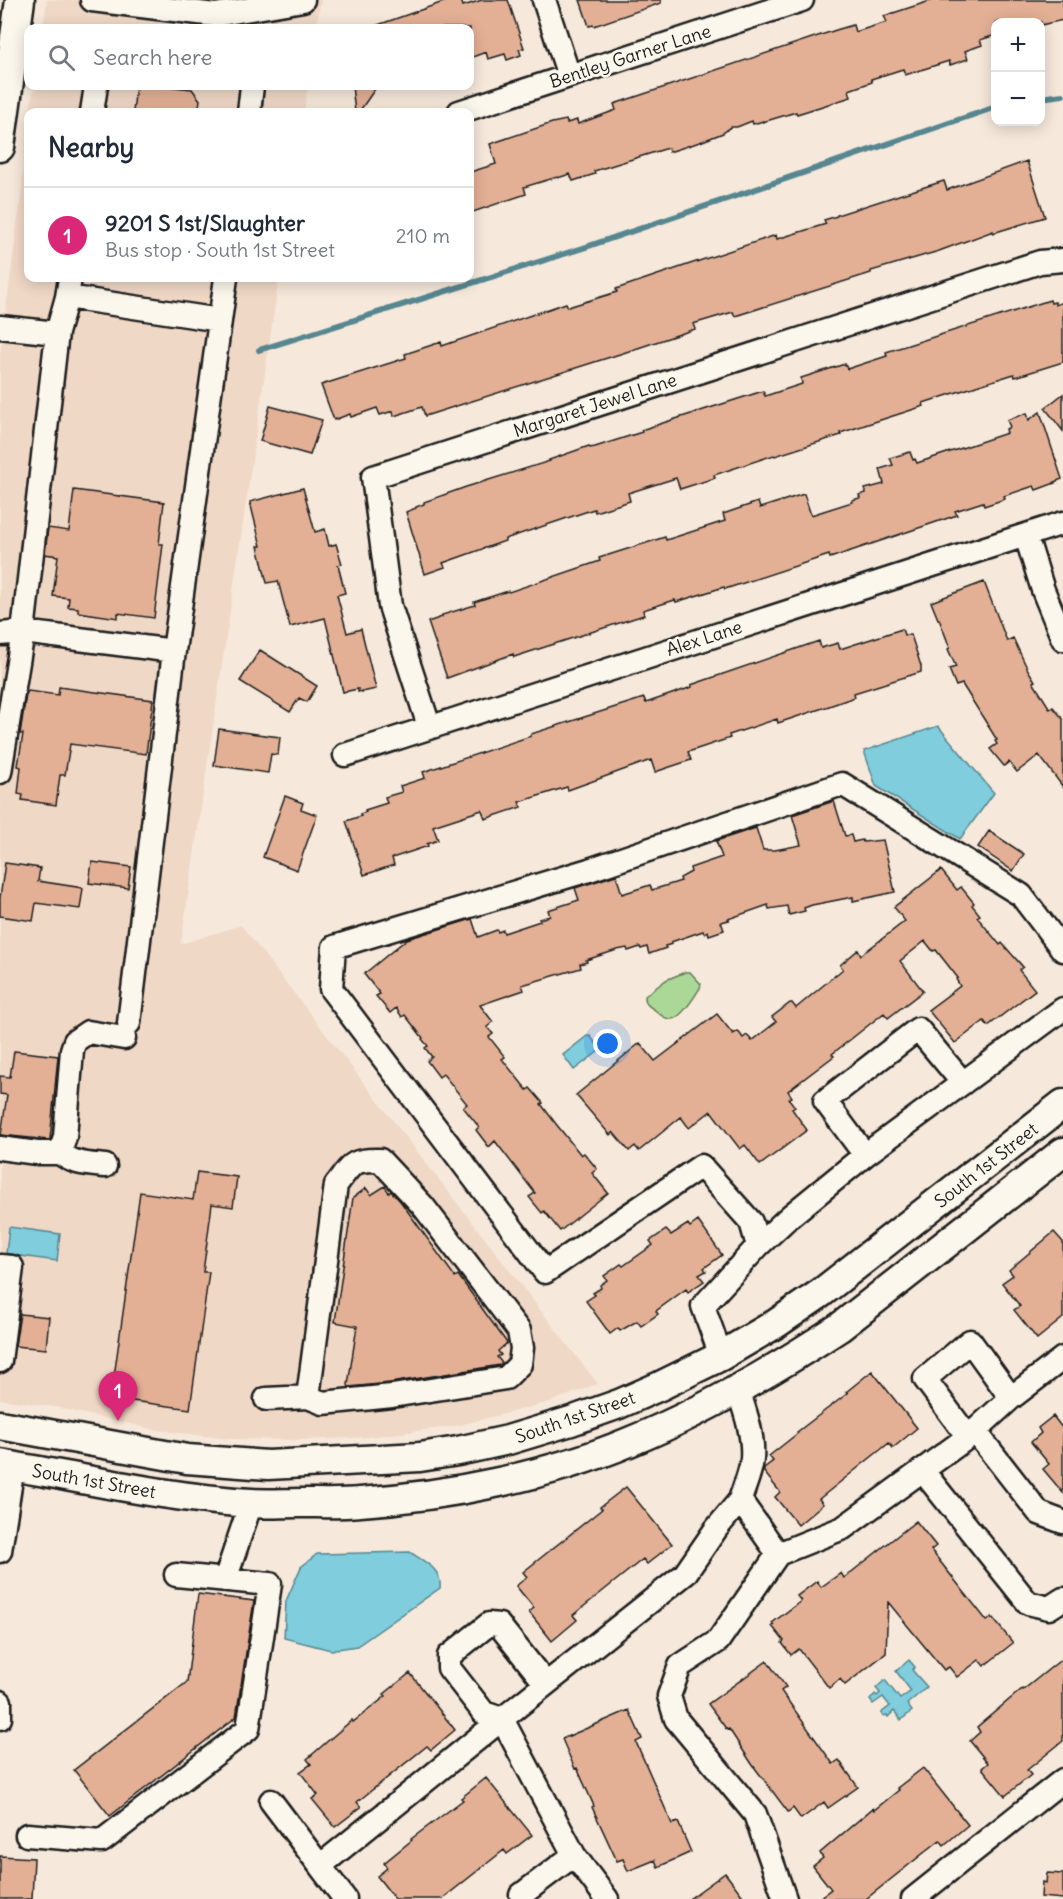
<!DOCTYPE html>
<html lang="en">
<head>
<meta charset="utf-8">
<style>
  body { margin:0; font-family:Delius,sans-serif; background:#f2f2f3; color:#1f2937 }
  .controls { position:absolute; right:18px; top:18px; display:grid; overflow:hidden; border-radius:12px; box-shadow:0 3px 15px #0003 }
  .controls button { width:54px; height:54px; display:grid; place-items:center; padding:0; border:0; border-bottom:2px solid #e0e1e3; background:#fff; color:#1f2937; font:30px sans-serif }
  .you { position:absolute; left:608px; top:1044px; width:21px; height:21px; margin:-15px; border:4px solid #fff; border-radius:50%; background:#1a73e8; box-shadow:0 0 0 9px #1a73e833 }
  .badge { display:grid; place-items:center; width:39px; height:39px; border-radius:50%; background:#db2777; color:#fff; font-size:20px; font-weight:700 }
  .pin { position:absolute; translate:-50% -50px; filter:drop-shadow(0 2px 3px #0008) }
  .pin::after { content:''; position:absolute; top:32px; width:21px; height:18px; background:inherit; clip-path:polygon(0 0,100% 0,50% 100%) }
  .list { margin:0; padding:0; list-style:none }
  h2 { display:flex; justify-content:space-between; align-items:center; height:78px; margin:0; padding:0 24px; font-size:26px }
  h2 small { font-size:20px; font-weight:400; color:#747a83 }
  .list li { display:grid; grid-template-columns:39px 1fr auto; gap:18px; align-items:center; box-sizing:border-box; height:96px; padding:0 24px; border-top:2px solid #e0e1e3 }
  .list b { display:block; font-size:22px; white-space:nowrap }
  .list p { margin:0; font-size:20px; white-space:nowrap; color:#747a83 }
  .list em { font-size:20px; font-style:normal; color:#747a83 }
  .icon { flex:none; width:33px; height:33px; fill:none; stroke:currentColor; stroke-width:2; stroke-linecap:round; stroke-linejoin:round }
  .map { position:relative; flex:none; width:1063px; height:1899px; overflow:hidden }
  .search { position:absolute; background:#fff; box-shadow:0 3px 15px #0003; left:24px; top:24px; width:450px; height:66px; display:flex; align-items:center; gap:15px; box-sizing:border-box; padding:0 21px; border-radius:12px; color:#747a83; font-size:22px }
  .panel { position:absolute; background:#fff; box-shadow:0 3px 15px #0003; left:24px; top:108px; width:450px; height:174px; border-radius:12px }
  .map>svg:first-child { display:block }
  .built { fill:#f0d8c6 }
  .green { fill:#abd897; stroke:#647a5a; stroke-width:1.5 }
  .water { fill:#7fcddd; stroke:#578690; stroke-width:1.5 }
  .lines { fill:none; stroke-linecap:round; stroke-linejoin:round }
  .stream { stroke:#578690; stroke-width:6 }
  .building { fill:#e3b096; stroke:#1c1c1c; stroke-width:1.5 }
  .minor-casing { stroke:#1c1c1c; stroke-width:27 }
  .major-casing { stroke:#1c1c1c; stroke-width:33 }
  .minor { stroke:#fbf7ec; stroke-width:22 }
  .major { stroke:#fbf7ec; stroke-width:28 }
  .labels { text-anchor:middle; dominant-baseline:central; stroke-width:5; stroke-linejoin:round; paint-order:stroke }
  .street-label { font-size:18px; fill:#1c1c1c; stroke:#fbf7ec }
</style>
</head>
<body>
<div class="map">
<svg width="1063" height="1899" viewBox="0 0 1063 1899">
  <rect width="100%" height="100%" fill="#f6e9db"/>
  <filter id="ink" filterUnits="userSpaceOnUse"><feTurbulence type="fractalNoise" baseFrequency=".0167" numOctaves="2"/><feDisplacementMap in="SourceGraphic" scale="12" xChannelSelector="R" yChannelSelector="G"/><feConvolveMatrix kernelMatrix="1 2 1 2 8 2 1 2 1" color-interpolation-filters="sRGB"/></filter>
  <g filter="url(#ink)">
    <path class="built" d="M47,0H321L316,28H43Z
      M34,86H308L304,112H30Z
      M28,122V278H279L181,944L241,925L598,1384L550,1402L457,1426L369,1437L308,1440L230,1439L156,1430L54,1407L0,1399V355L22,188L23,161Z"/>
    <path class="green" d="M685,972H690L701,984L700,988C695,996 681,1020 671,1019C665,1019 659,1014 655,1010C648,1006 645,1004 645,996L666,980Z"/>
    <path class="water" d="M938,726L994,793L960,839L876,786L864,751Z
      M587,1036H590L600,1048L599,1051L574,1070L563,1055Z
      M9,1227L60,1234L57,1261L6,1254Z
      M410,1552C424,1562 442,1568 440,1588L357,1646L331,1650L284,1638L286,1601L301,1567L317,1554Z
      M909,1660L915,1667L912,1670L927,1687L907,1704L912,1711L901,1720L894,1711L888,1717L887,1715L884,1716L881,1713L890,1706L883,1697L873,1704L870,1700L875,1694L877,1696L880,1693L876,1688L885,1680L900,1699L911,1691L896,1671Z"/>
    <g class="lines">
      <path class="stream" d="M1040,98L1063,95
        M259,350L583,248L996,107"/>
    </g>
    <path class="building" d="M449,0H461L463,6L482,0H508L524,48L519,49L521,55L507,60L505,54L488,59L486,52L470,58V28H372V27Z
      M580,0H661V3L594,26L593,25L589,26Z
      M933,0H1063V20L1041,25V22H996V35L980,40L982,45L965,51L968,59L950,65L949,61L905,75L903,69L871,79L872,82L849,90L851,97L797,114L796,112L763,122V121L753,124L752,121L737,127H731L723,133L700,142L669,152L668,148L594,171L595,174L573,181L570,174L558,178L557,177L524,187L526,194L470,213V172L496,164L490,144L552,123L566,120L567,123L577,120L578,124L616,110L614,104L836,30L853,25L855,32L887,22L884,16Z
      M136,86H166L192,89L200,100L198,112H133Z
      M352,86H377L359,112H355Z
      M1027,161L1045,217L993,233V231L939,251L871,271V273L735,316L733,312L693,324L695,329L623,353L425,416L422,407L394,416L393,411L380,415L377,408L351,417L350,414L334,420L321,385L406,358L405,354L441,342L442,346L566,303L568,307L617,292L616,289L776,235L777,239L826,224L824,220L837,216V215L902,194L944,181L947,190Z
      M1050,300L1051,303L1055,302V305L1063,302V362L1015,377L1014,374L923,403L924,406L840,433L841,435L775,456L774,455L714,475L715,478L680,489L676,478L628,493L630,501L595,512L594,509L505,539V541L443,563L445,567L425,574L406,512L416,508V507L424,504V502L466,487L550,461L549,460L589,446L590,448L595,447L642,432L641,430L763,391L765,396L802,384L801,378L845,364L847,369L887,356L886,352Z
      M1063,394V431L1045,408Z
      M270,406L322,420L310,455L260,441Z
      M1040,412L1062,479L1054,482L1055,483L1036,490L1034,486L1004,496L1005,499L984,506L983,502L955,511L957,515L830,558L829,555L725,589L724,587L676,602L675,600L643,610L644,615L514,657L513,654L447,678L428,622L442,617V615L475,605L474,602L508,591L509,592L600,561L599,558L665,537L666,540L725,521L723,514L758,502L760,508L804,494L811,515L852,502V500L860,498L859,495L866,493L865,489L884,484L880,469L893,465L890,458L910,452L913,460L915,459L917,463L1007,433L1006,429L1010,427L1007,420L1027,413L1029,420Z
      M303,488L315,532L325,529L329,546L336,544L342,564L338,565L345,593L337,595L347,633L361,629L376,689L362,692V691L358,692V689L343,692L325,618L290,627L278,581L267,583L258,546H261L250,502Z
      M74,490L164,502L159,544H163L154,618L118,613V618L78,612V608L68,607L69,598L53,596L58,556L45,554L48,528L69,531Z
      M984,582L1007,641L1013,638L1028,670L1035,681L1033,682L1050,709L1053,707L1063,719V787L1039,755L1017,772L1009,762L1004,766L990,749L997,744L995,741L997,740L962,684L956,686L949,669L956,667L948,649L950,648L939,619H938L931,602Z
      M902,629L904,635H911L921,666V672L854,693L855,697L832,705L778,723L777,719L729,735L730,738L688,752L691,760L655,772L651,760L568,790L567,787L519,802L521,807L485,819L482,810L433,826L438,840L427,844L428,846L392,858L394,865L364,875L346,821L361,816L360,814L366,812L365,810L387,803L385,797L402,792L400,786L425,778L423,772L531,736V734L644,698L646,703L692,687L691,685L819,641L821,648L838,643L840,649Z
      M260,650L317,686L307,702L299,698L290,712L240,681Z
      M59,687L153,700L146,754L70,744L65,775H60L56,805L22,800L23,795L18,794L21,767L18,766L23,734H20L26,695L28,691L58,695Z
      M219,729L280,737L278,755L271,754L268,773L214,765Z
      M285,796L303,803L301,809L317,815L297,870L263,857Z
      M834,801L845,836L851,835L853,842L862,840L863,842L883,840L895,892L853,901V897L812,905L804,908L805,911L789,915L787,906L769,909L768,905L728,919L729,920L721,922L724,930L709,935L708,931L704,933L703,931L671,942L672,944L665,946L666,948L649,954L647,947L641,949L640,947L628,951L627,948L617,950L586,960L587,962L580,964L581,968L522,985L524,990L480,1005L493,1022L487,1027L493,1034L489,1037L505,1057L502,1059L527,1090L530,1088L543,1103L541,1104L556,1124L581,1155L584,1153L597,1169L592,1173L608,1193L560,1231L544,1211L542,1213L529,1197L535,1193L495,1141L489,1147L476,1130L479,1127L463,1107L467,1104L443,1074L439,1077L427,1061L432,1057L425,1048L428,1046L422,1039L423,1038L405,1015L402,1017L396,1008L390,1013L376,996L380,994L364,974L407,939L472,919L478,937L497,930L498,932L503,930L504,933L540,921L539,919L550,916L548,910L579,900L575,888L616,875L622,894L650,885L652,890L681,881L680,878L691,872L690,868L722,857L716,841L756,828L763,850H775L801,845L792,815Z
      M989,831L1024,854L1013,871L978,847Z
      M92,862L131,867L128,888L89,883Z
      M5,863L40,868L38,881L83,888L80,909L36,903L33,921L0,916V898Z
      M941,870L957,890L961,887L974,903L972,905L980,915L977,917L1000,945L1002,943L1023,967L1019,970L1035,990L988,1026L984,1021L955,1043L928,1010L960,986L956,979L958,978L936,950L933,951L925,941L900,961L923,991L888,1018L884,1013L832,1054L834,1056L788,1091L792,1097L789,1099L795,1107L792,1109L807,1130L760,1165L745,1145L740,1149L711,1111L689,1128L681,1117L639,1151L635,1146L629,1151L613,1132L610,1135L576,1095L640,1043L655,1061L717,1014L733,1034L738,1031L743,1038L747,1035L752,1041L776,1022L772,1017L790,1003H792L796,1008L843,969L840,965L858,950L861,955L905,921L894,907Z
      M14,1051L58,1056L50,1140L1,1135L7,1095L0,1094V1076L10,1077Z
      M197,1172L237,1177L233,1207L212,1204L203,1272H209L190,1409L111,1398L140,1192L193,1200Z
      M385,1186L389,1193L391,1191L401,1202L455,1277L458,1275L507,1343L498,1351L501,1355L497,1357L502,1363L500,1365L390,1383L349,1387L348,1385L357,1326L335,1322L353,1198L366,1188L371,1195Z
      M698,1221L722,1255L704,1268L706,1271L699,1275L704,1281L688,1292L686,1289L656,1311L658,1314L641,1326L637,1321L620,1331L618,1328L610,1334L586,1301L595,1295L593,1293L601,1288L600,1285L607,1280L604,1276L621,1264L623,1266L653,1245L650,1241L666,1230L671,1235L688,1224L690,1227Z
      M1054,1232L1063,1242V1318L1037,1339L1014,1310L1020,1306L1002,1283L1013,1275L1009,1270Z
      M20,1314L49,1317L46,1349L15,1346Z
      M872,1371L917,1428L893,1448L889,1443L819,1499L823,1504L798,1525L775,1497L780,1492L764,1472V1468L773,1461L769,1456L798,1433L797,1432L848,1393L846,1392Z
      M1053,1416L1063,1429V1493L1043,1469L1049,1464L1031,1442L1041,1433L1038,1428Z
      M626,1487L672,1544L647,1564L643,1559L573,1615L577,1620L552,1641L529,1612L534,1608L516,1586L527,1577L523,1572L602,1509L600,1507Z
      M916,1521L936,1546L931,1550L987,1621L992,1617L1013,1643L984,1666L979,1660L957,1677L949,1667L944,1670L888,1602L886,1653L845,1685L840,1679L829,1688L799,1649L791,1655L782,1643L784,1641L772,1626L774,1625L772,1623L801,1601L797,1596L817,1581L821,1587L841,1573L844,1578Z
      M198,1594L254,1601L236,1717L110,1816L74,1770L187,1682Z
      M1063,1658V1741L1027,1770L1031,1775L1005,1796L982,1768L988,1763L970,1741L980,1732L977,1727L1022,1689L1023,1690Z
      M767,1661L786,1687L781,1691L833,1764L839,1760L858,1787L828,1808L824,1802L801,1819L793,1808L788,1812L752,1764L729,1729L727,1730L708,1704Z
      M410,1673L455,1730L431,1750L427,1746L357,1802L361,1807L335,1827L312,1799L318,1795L300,1772L311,1764L307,1759L352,1720L353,1722L386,1696L384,1694Z
      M629,1710L642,1739L636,1742L672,1824L678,1822L691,1852L658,1867L655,1860L628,1871L623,1859L617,1861L592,1807L594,1806L577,1768L575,1769L562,1739Z
      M923,1768L968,1825L944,1845L940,1840L866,1899H818L831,1889L813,1866L823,1858L820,1853L873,1808L874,1810L899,1790L897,1788Z
      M486,1778L532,1835L507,1854L504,1850L442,1899H395L377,1876L387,1868L384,1863L412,1840L411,1839L463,1800L461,1798Z
      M0,1856L34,1858L32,1899H0Z
      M725,1873L745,1899H689Z
      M1047,1873L1063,1874V1899L1041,1897L1042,1882L1046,1883Z"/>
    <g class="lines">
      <defs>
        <path id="minor" d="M92,0L215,15L303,0
          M544,0L569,76
          M92,112L96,86
          M249,112L252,86
          M459,112L802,0
          M70,278L67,297L220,320
          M0,327L57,333L67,297
          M57,333L23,632L174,651
          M1026,536L1043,590L1063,639
          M0,634L23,632L0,772
          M429,726L390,606L373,477L1040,262L1063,260
          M345,755L1063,523
          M129,1023L174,651L226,278
          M0,1148L37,1153H60L65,1137L72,1050L75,1041L88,1032L124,1038
          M60,1153C73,1164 88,1164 105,1166
          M865,1155L825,1101L918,1029L963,1083
          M758,1246L751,1222L701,1166L545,1272L331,989L334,947L589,870L842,784L1021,895L1063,950
          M0,1266L12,1267L0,1361
          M721,1356L703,1306L758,1246L789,1217L865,1155L1063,1009
          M738,1390C745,1411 754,1436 752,1459C751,1472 744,1487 740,1500L778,1554
          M1011,1398L970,1341L925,1379L968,1437L1011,1398L1063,1358
          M266,1399L308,1397L323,1403L392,1396L506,1378L520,1364L522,1348L519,1331L423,1206L380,1160C352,1159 352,1164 336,1185L308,1397
          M975,1431L1039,1513L1063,1522
          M922,1470L1028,1603L1049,1608L1063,1599
          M0,1551L13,1466
          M225,1580L251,1503
          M0,1702V1718
          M502,1719L484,1713L449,1668V1656L489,1624L499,1625L546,1684
          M271,1801L320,1866L502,1719
          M27,1835L102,1841L248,1729L270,1584L176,1575
          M320,1866L345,1899
          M523,1899L521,1895L574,1855
          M607,1899L574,1855L502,1719L685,1574L716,1529L740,1500
          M785,1899L755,1814L676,1719L669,1696L680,1666L718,1641L778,1554L843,1528L968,1437
          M913,1899L1063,1780"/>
        <path id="major" d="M0,147L20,0
          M0,1425L187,1459L268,1465L420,1457L458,1451L508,1440L571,1421L619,1404L660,1386L721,1356L777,1323L821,1293L1063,1104
          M0,1464C83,1478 166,1498 251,1503C267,1504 284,1503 301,1503C320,1503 340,1504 360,1502C447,1496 548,1476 629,1442C703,1412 773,1371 840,1327L1063,1152"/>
      </defs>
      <use href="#minor" class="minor-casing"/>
      <use href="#major" class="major-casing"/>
      <use href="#minor" class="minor"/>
      <use href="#major" class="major"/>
    </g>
  </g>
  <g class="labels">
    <g class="street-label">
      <text transform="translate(630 56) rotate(-18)">Bentley Garner Lane</text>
      <text transform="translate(595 405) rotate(-18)">Margaret Jewel Lane</text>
      <text transform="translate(704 638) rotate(-18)">Alex Lane</text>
      <text transform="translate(986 1165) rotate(-38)">South 1st Street</text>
      <text transform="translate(575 1417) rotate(-19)">South 1st Street</text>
      <text transform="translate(94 1481) rotate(10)">South 1st Street</text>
    </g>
  </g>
</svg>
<div class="controls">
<button>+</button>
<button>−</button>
</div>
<div class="you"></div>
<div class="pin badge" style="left:118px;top:1421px">1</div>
<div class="search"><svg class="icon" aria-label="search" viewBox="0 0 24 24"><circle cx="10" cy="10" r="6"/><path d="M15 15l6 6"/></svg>Search here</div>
<section class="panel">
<h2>Nearby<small></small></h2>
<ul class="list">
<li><span class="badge">1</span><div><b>9201 S 1st/Slaughter</b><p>Bus stop · South 1st Street</p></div><em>210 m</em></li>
</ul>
</section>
</div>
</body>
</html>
